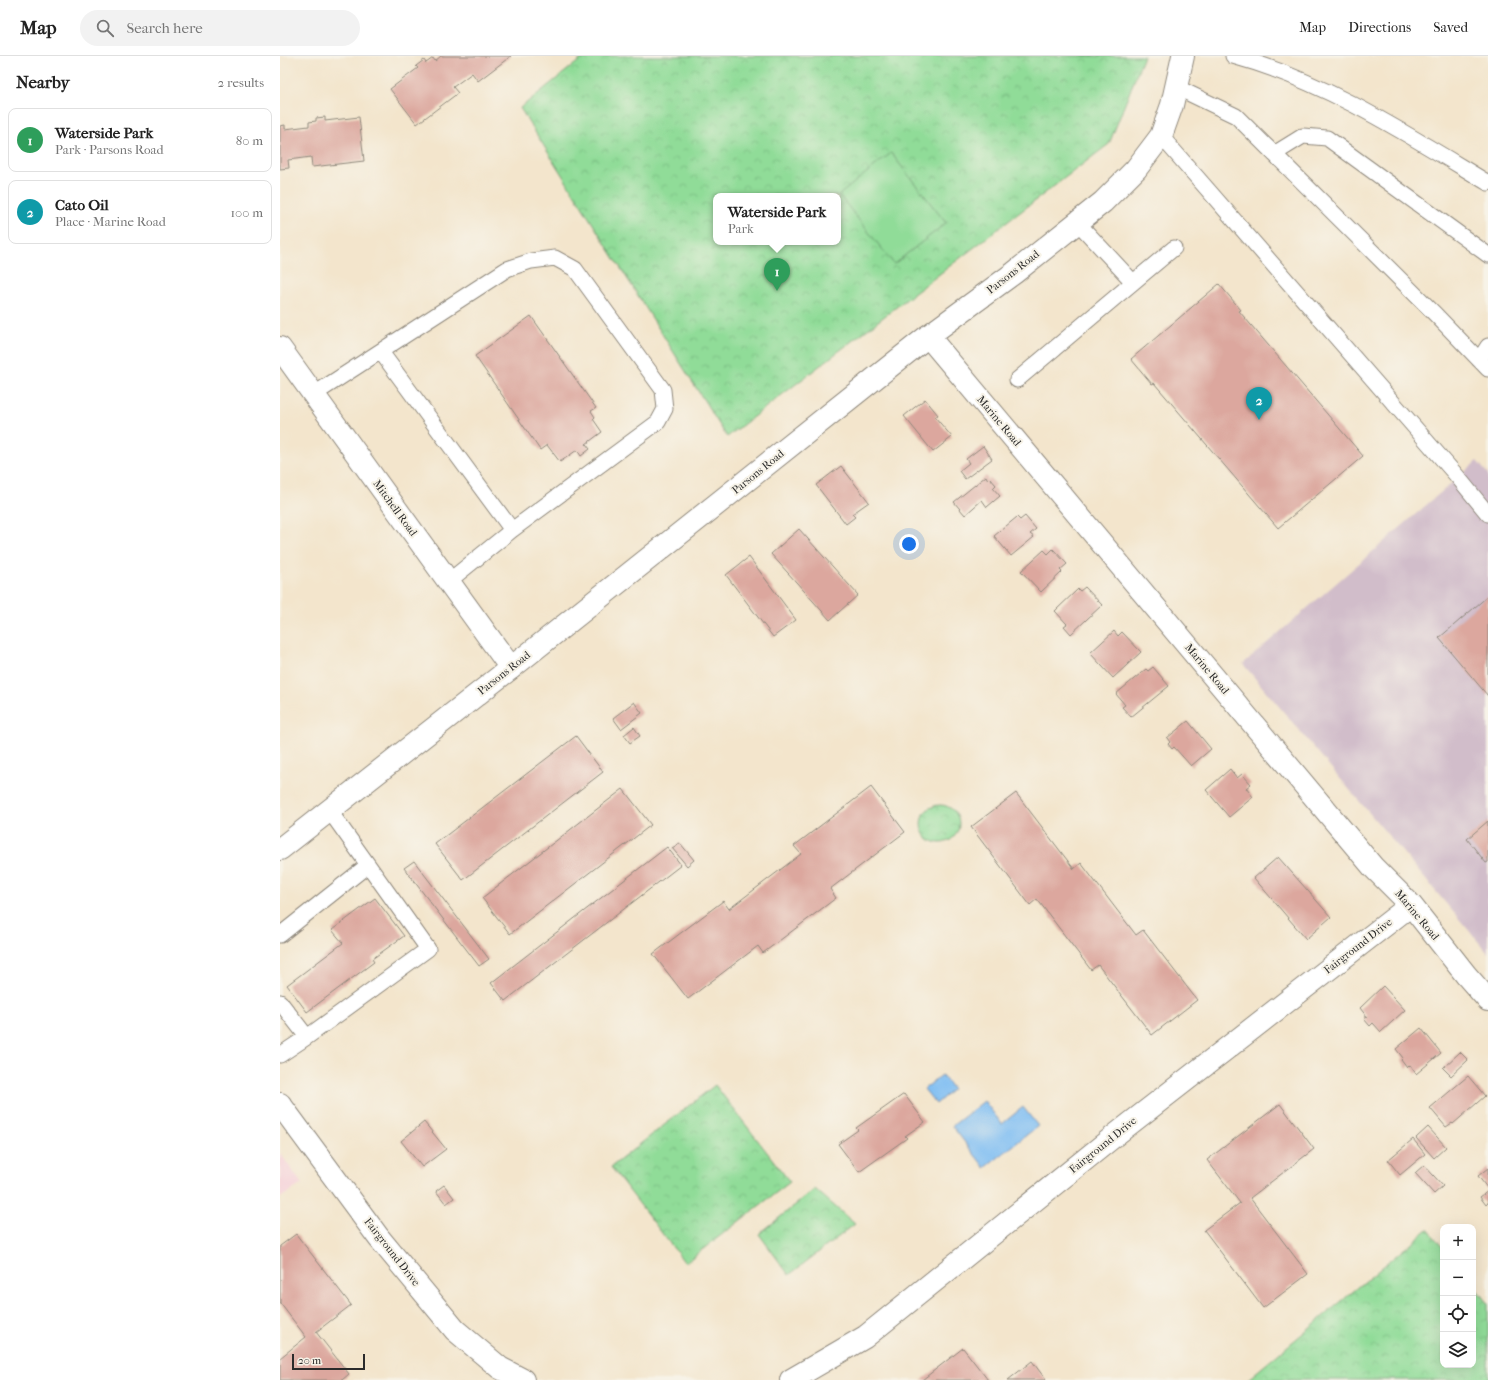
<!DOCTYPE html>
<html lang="en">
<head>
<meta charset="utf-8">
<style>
  body { margin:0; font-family:"IM FELL French Canon",serif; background:#f2f2f2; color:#222 }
  .controls { position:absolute; right:12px; bottom:12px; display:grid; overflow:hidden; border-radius:8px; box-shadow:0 4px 16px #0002 }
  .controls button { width:36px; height:36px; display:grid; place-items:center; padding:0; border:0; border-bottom:1px solid #e0e0e0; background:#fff; color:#222; font:20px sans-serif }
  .scale { position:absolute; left:12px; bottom:10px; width:73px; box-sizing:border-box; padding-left:4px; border:2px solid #2b2b2b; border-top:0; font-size:11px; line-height:14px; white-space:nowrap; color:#2b2b2b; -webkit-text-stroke:3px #f7f3e8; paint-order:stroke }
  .you { position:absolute; left:629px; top:488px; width:14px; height:14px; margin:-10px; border:3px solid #fff; border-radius:50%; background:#1a73e8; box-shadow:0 0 0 6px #1a73e833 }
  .badge { display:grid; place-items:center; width:26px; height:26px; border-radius:50%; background:#db2777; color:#fff; font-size:13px; font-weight:700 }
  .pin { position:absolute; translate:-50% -33px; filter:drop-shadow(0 1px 2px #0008) }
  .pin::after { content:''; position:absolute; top:21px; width:14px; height:12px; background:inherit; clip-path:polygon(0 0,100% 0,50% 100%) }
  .popup { position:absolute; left:433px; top:137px; width:128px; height:52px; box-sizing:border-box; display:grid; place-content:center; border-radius:8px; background:#fff; filter:drop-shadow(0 1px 3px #0005); font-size:13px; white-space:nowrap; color:#767676 }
  .popup b { font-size:15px; color:#222 }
  .popup::after { content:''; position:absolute; left:50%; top:100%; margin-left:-8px; border:8px solid transparent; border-top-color:#fff }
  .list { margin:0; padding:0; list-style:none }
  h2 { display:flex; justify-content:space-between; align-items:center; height:52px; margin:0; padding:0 16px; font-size:17px }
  h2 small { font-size:13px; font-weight:400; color:#767676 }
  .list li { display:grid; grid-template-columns:26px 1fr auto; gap:12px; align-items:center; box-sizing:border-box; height:64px; margin:0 8px 8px; padding:0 8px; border:1px solid #e0e0e0; border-radius:8px }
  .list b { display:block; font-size:15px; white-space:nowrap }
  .list p { margin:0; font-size:13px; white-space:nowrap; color:#767676 }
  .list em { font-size:13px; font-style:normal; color:#767676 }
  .icon { flex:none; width:22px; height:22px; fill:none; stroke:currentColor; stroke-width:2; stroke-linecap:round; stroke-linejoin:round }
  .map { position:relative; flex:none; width:1208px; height:1324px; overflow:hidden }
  header { display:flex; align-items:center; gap:24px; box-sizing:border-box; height:56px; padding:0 20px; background:#fff; border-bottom:1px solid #e0e0e0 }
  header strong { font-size:19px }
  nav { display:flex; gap:22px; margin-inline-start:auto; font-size:14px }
  .search { width:280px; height:36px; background:#f2f2f2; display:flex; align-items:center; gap:10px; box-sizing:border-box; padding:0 14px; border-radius:22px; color:#767676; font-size:15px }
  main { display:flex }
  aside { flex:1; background:#fff }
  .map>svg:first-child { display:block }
  .built { fill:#f6cfd8 }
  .industrial { fill:#d1bdca }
  .park { fill:url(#park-crowns); stroke:#5e8462; fill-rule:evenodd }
  .garden { fill:#90dc98; stroke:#5e8462 }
  .water { fill:#7fbef3; stroke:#55748f }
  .building { fill:#dca79e }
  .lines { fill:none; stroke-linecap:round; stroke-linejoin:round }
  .service-casing { stroke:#8f887c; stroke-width:17 }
  .minor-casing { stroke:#8f887c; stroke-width:24 }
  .tertiary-casing { stroke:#8f887c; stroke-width:24 }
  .service { stroke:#fff; stroke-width:15 }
  .minor { stroke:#fff; stroke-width:22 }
  .tertiary { stroke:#fff; stroke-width:22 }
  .labels { text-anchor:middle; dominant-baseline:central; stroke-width:4; stroke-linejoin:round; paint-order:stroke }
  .street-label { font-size:11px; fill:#2b2b2b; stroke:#f7f3e8 }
</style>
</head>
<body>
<header>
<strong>Map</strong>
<div class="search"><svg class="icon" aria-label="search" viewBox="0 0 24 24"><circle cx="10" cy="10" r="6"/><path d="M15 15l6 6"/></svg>Search here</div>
<nav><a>Map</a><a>Directions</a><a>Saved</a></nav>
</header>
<main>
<aside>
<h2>Nearby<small>2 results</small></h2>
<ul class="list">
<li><span class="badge" style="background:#2e9e5b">1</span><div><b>Waterside Park</b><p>Park · Parsons Road</p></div><em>80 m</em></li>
<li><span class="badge" style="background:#0f9aa8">2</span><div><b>Cato Oil</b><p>Place · Marine Road</p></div><em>100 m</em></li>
</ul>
</aside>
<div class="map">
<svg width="1208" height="1324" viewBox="0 0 1208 1324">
  <defs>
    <pattern id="park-crowns" width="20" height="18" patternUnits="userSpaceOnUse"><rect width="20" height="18" fill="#90dc98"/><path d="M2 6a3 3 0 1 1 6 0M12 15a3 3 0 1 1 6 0" fill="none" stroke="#7cbd83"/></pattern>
  </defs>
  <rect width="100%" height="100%" fill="#f7f3e8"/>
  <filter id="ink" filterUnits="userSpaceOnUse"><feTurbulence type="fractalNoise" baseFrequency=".025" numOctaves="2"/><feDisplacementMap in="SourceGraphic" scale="8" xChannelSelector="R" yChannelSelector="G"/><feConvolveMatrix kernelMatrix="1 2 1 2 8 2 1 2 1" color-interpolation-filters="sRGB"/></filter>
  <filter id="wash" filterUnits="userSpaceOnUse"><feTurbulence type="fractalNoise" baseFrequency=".012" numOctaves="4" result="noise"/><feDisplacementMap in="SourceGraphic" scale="16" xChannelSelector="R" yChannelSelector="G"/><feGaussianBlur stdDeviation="0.9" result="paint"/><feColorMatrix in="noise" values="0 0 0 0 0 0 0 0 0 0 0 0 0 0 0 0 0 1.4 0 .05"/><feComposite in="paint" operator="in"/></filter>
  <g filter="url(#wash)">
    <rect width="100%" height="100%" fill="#f3e5cc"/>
    <path class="built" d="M0,1097L22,1128L0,1142Z"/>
    <path class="industrial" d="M1197,405L1208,418V897L963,608Z"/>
    <path class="park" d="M305,0H864L829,88L447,381L240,52ZM436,140H558V186H436Z
      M641 768a19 19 0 1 1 38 0a19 19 0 1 1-38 0Z
      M435,1029L510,1126L405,1207L331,1111Z
      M535,1133L575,1168L509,1219L479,1178Z
      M1148,1173L1163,1192V1309H1193V1229L1208,1248V1324H967Z"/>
    <path class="garden" d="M611,97L666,167L614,208L559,139Z"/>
    <path class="water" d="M662,1019L673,1033L656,1048L644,1033Z
      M704,1045L722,1068L743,1051L758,1070L705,1112L672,1070Z"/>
    <g id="blocks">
      <path class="building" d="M161,0H231L198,25L192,17L173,31L178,37L137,68L110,33L138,12L136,10L144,4L146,7L153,2L155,5Z
        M45,61V65L79,61L84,105L32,111L31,101L8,104L9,112L0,113V70L5,69V73L29,70V66L36,65V62Z
        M939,228L961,254L959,255L1083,400L998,472L874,327L872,328L851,303Z
        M251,260L316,352L311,355L315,361L313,363L322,376L306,388L310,393L301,400L297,394L280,406L267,389L260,394L195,300Z
        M645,343L658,359L655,361L672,381L653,396L624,360Z
        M703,390L712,403L685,423L679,415L689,407L686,403Z
        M561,410L589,446L572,458L575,461L566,468L536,429Z
        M706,420L708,424L710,422L716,429L713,432L720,440L707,451L702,444L685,459L674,446Z
        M745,460L756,473L750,478L754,481L731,500L714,480L737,461L740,464Z
        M519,473L578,539L550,564L491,498Z
        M773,493L787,508L780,514L782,516L761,536L741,515L764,494L768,498Z
        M469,501L516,564L493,581L446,519Z
        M805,531L822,549L791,578L784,570L787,568L775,555L798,533L800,535Z
        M1208,540V640L1159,582Z
        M834,575L838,580L842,576L861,596L833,622L810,597Z
        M873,611L889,630L851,661L842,651L845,649L836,638L866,613L868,615Z
        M354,646L362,657L341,673L333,662Z
        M908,665L931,693L911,710L894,691L892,693L888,688L890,686L887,682Z
        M354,671L360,680L350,687L344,679Z
        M296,680L323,716L183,824L155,788Z
        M950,713L957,722L962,718L971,728L966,732L973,741L949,761L926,734Z
        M591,731L625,776L550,833L556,842L483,897L478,890L408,943L373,898L443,845L449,853L521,798L514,790Z
        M343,733L371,769L230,878L202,842Z
        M736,737L794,813L801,807L856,879L863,874L917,944L872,979L818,909L811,914L757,843L750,849L691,771Z
        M1208,765V806L1206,807L1187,783Z
        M400,787L414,804L407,810L392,792Z
        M387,791L401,809L225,945L211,927Z
        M998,801L1051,861L1026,883L974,822Z
        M134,805L209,903L199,910L124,812Z
        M95,842L124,880L92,903L94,906L27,956L7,929L63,887L52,874Z
        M1103,930L1125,954L1101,976L1093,967L1090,970L1084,963L1087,961L1080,952Z
        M1141,972L1161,997L1136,1018L1130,1009L1127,1012L1121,1004L1123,1002L1116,993Z
        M1180,996L1188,1004L1171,1020L1163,1012Z
        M1188,1020L1205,1040L1173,1068L1172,1067L1166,1071L1150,1052Z
        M624,1038L645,1066L625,1080L627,1082L579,1116L558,1088L578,1074L576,1072Z
        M1000,1048L1034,1093L970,1142L1028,1218L983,1252L924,1174L960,1147L927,1104Z
        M144,1066L166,1093L142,1111L121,1085Z
        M1148,1071L1166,1091L1154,1102L1136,1082Z
        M1133,1083L1145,1098L1120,1119L1108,1104Z
        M1144,1109L1163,1130L1154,1138L1135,1117Z
        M1208,1112V1133L1198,1120Z
        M164,1129L174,1142L166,1148L156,1135Z
        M1208,1135V1147L1206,1149L1200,1141Z
        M16,1178L71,1249L36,1276L69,1318L62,1324H0V1302L26,1281L0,1247V1190Z
        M683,1292L708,1324H642Z
        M752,1305L766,1324H728Z"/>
    </g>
  </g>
  <g filter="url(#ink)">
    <use href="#blocks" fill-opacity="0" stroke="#8f887c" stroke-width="1"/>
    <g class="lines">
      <defs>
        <path id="service" d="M953,0C1045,25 1127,78 1208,127
          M896,31L956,60L1155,258L1208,313
          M881,80L1177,420L1208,458
          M994,98L1023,80L1047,82L1208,199
          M797,166L853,226
          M101,296L232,474
          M1199,304L1208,290
          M737,324L894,192
          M33,339L227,213L251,205L275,202L295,213L383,334L385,353L378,366L232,474L169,525
          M0,879L88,809
          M0,946L27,981
          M0,999L27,981L148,893L49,754"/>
        <path id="minor" d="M648,280L1093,811L1131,849L1186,919L1208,944
          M0,292L231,612
          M0,1048L99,1182L175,1274L220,1312L243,1324
          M511,1324L585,1281L838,1077L1131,849"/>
        <path id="tertiary" d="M0,793L231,612L648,280L734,217L823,146L856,113L881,80L892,49L903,0"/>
      </defs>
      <use href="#service" class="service-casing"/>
      <use href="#minor" class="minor-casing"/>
      <use href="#tertiary" class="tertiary-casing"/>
      <use href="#service" class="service"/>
      <use href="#minor" class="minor"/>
      <use href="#tertiary" class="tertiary"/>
    </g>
  </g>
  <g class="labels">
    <g class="street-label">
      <text transform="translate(733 216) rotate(-38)">Parsons Road</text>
      <text transform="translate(719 365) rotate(50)">Marine Road</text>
      <text transform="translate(478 416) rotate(-39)">Parsons Road</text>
      <text transform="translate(115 452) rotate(54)">Mitchell Road</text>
      <text transform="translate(927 613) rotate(50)">Marine Road</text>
      <text transform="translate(224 617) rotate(-38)">Parsons Road</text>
      <text transform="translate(1137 859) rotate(50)">Marine Road</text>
      <text transform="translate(1078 890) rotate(-38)">Fairground Drive</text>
      <text transform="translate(823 1089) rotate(-39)">Fairground Drive</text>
      <text transform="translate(112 1196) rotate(52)">Fairground Drive</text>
    </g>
  </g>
</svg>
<div class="controls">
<button>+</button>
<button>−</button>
<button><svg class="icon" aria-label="locate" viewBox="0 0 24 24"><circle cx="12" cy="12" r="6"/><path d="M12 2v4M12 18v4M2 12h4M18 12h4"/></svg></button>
<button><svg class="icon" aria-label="layers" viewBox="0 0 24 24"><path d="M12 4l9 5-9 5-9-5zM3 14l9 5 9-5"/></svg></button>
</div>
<div class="scale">20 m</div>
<div class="you"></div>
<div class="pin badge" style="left:497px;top:235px;background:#2e9e5b">1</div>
<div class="popup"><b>Waterside Park</b>Park</div>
<div class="pin badge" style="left:979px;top:364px;background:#0f9aa8">2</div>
</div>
</main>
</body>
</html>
